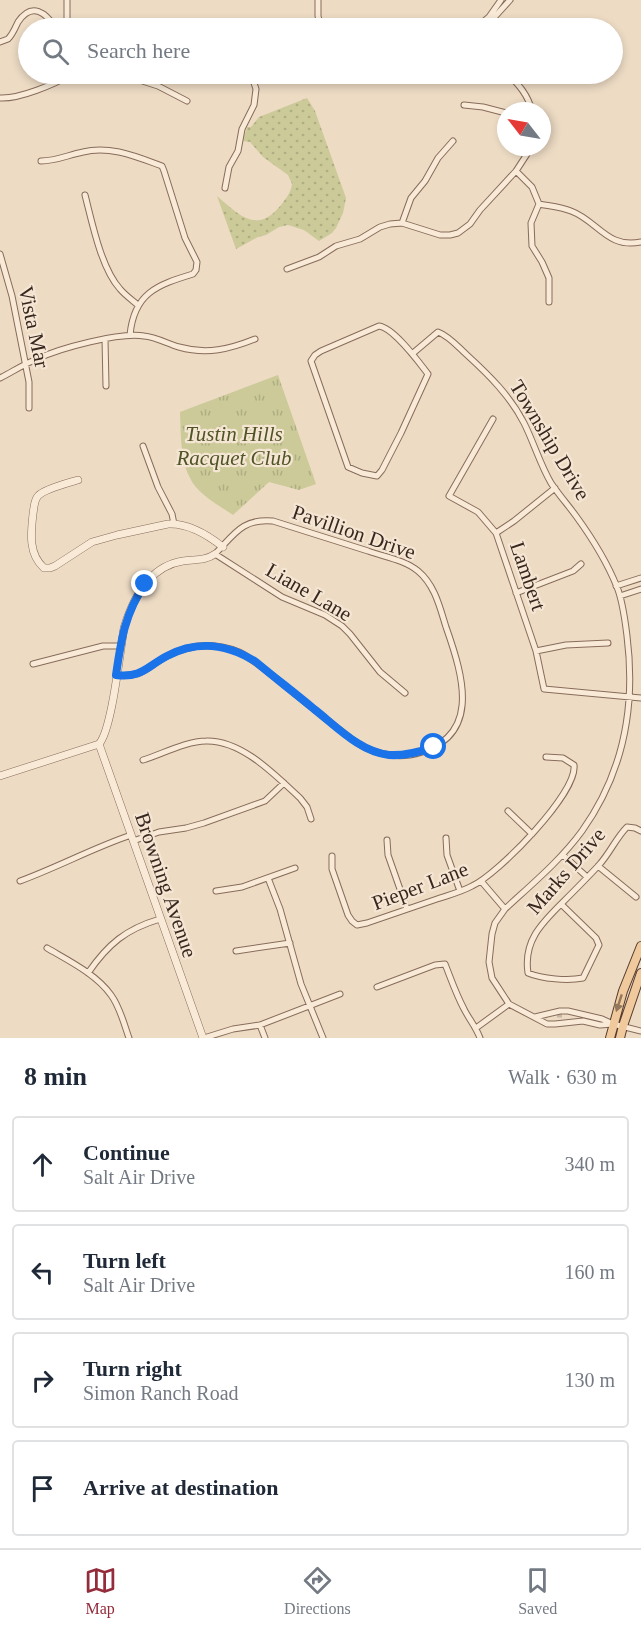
<!DOCTYPE html>
<html lang="en">
<head>
<meta charset="utf-8">
<style>
  body { margin:0; font-family:Georgia,serif; background:#f6f6f7; color:#1f2937 }
  .compass { position:absolute; left:497px; top:102px; width:54px; height:54px; border-radius:50%; background:#fff; box-shadow:0 3px 9px #0003; rotate:301deg }
  .stop { position:absolute; width:18px; height:18px; margin:-14px; border:4px solid #1a73e8; border-radius:50%; background:#fff }
  .stop.end { background:#1a73e8; border-color:#fff; box-shadow:0 2px 6px #0008 }
  .list { margin:0; padding:0; list-style:none }
  h2 { display:flex; justify-content:space-between; align-items:center; height:78px; margin:0; padding:0 24px; font-size:26px }
  h2 small { font-size:20px; font-weight:400; color:#747a83 }
  .list li { display:grid; grid-template-columns:39px 1fr auto; gap:18px; align-items:center; box-sizing:border-box; height:96px; margin:0 12px 12px; padding:0 12px; border:2px solid #e0e1e3; border-radius:6px }
  .list b { display:block; font-size:22px; white-space:nowrap }
  .list p { margin:0; font-size:20px; white-space:nowrap; color:#747a83 }
  .list em { font-size:20px; font-style:normal; color:#747a83 }
  .icon { flex:none; width:33px; height:33px; fill:none; stroke:currentColor; stroke-width:2; stroke-linecap:round; stroke-linejoin:round }
  .map { position:relative; flex:none; width:641px; height:1038px; overflow:hidden }
  .search { position:absolute; background:#fff; box-shadow:0 3px 9px #0003; left:18px; right:18px; top:18px; height:66px; display:flex; align-items:center; gap:15px; box-sizing:border-box; padding:0 21px; border-radius:33px; color:#747a83; font-size:22px }
  .sheet { height:510px; background:#fff }
  nav { display:flex; justify-content:space-around; align-items:center; box-sizing:border-box; height:84px; border-top:2px solid #e0e1e3; background:#fff; font-size:16px; color:#747a83 }
  nav a { display:grid; justify-items:center; gap:3px }
  nav .on { color:#952c3c }
  .map>svg:first-child { display:block }
  .grass { fill:url(#grass-dots) }
  .park { fill:url(#park-tufts) }
  .lines { fill:none; stroke-linecap:round; stroke-linejoin:round }
  .minor-tunnel { stroke:#c9b7a3; stroke-width:5; stroke-dasharray:5 2.5; stroke-linecap:butt }
  .minor-casing { stroke:#886c5b; stroke-width:7 }
  .tertiary-casing { stroke:#886c5b; stroke-width:8 }
  .primary-casing { stroke:#553b2f; stroke-width:10 }
  .minor { stroke:#f8ead7; stroke-width:5 }
  .tertiary { stroke:#f8ead7; stroke-width:7 }
  .primary { stroke:#f0ca9d; stroke-width:8 }
  .oneway { fill:#94785e }
  .route { stroke:#1a73e8; stroke-width:8 }
  .labels { text-anchor:middle; dominant-baseline:central; stroke-width:4.5; stroke-linejoin:round; paint-order:stroke }
  .street-label { font-size:21px; fill:#38271f; stroke:#f5e6d4 }
  .park-label { font-size:21px; font-style:italic; fill:#4f5426; stroke:#f5e6d4 }
</style>
</head>
<body>
<div class="map">
<svg width="641" height="1038" viewBox="0 0 641 1038">
  <defs>
    <pattern id="grass-dots" width="8" height="8" patternUnits="userSpaceOnUse" patternTransform="scale(1.5)"><rect width="8" height="8" fill="#cbca98"/><path d="M2 2h.1M6 6h.1" fill="none" stroke="#afae83" stroke-width="1.8" stroke-linecap="round"/></pattern>
    <pattern id="park-tufts" width="24" height="20" patternUnits="userSpaceOnUse" patternTransform="scale(1.5)"><rect width="24" height="20" fill="#cbca98"/><path d="M3 7l-1-3M5 7V3M7 7l1-3M15 17l-1-3M17 17v-4M19 17l1-3" fill="none" stroke="#afae83"/></pattern>
  </defs>
  <rect width="100%" height="100%" fill="#eddbc4"/>
  <path class="grass" d="M307,98L315,111L346,198L343,213L336,228L332,233L319,241L304,230L288,225L279,227L266,235L258,237L236,249L217,196C239,215 257,235 281,205C286,198 291,193 292,184L288,175L263,157L250,142L243,141L247,127H251L259,117Z"/>
  <path class="park" d="M278,375L316,484L299,490L269,482L233,515C220,506 196,493 190,478C180,459 181,433 180,412Z"/>
  <g class="lines">
    <path class="minor-tunnel" d="M557,1015H564"/>
    <defs>
      <path id="minor" d="M67,0V28
        M318,0V16L321,28
        M476,28L489,17L501,0
        M481,28L490,22L510,0
        M0,42L8,39C13,34 15,28 18,22C32,1 46,13 56,28
        M121,74L158,86L187,101
        M508,74C519,85 528,95 532,111
        M0,98C20,99 55,84 72,74
        M464,105L483,107L506,113
        M41,161C56,161 68,155 83,152C110,145 137,157 162,166L164,171L185,238L197,262L196,270L193,274C157,285 134,293 130,335
        M516,171L532,187L539,204L531,223L532,246L542,262L549,278V302
        M225,188L229,167L238,151L242,129L254,105L256,89L252,77L262,74
        M85,195C92,222 101,268 120,289C125,295 132,300 138,305
        M539,204C549,206 561,207 571,211C598,221 607,249 641,242
        M402,223L411,198L425,181L438,158L453,141
        M0,254L12,296L29,382V408
        M287,269L319,257L336,246L360,239L380,227L390,224L402,223L440,235H450L458,233L470,224L480,210L516,171L529,151L530,147
        M379,326C394,328 418,361 428,374L401,433L382,470L377,476L362,473L348,467L311,361L315,355L321,351Z
        M105,339L106,386
        M412,354L438,332C449,336 458,347 467,355C490,376 510,396 524,423C534,443 540,464 551,483C559,495 568,505 576,516C592,538 607,562 617,587C623,602 625,620 627,636C636,707 624,772 582,831C560,861 532,884 505,909L495,923L492,934L489,962L492,978L509,1004L547,1024H555L583,1021L600,1025L613,1024
        M0,378C12,372 24,364 37,359C60,348 120,332 144,336C156,337 168,344 179,347C207,355 230,349 255,339
        M493,419L449,496L478,512L496,533L536,651L544,689L641,698
        M143,446L158,487L172,514L174,524
        M496,533L514,521L555,488
        M616,586L641,578
        M516,593L573,571L581,564
        M620,596L641,589
        M536,651L566,645L608,643
        M33,664L103,646H120
        M116,675C141,678 145,669 165,657C189,644 214,642 239,652C251,658 262,667 273,676C294,693 315,710 336,727C346,734 355,743 366,748C379,754 395,757 410,755C483,741 464,678 446,627C440,608 435,585 418,571C405,560 385,557 368,551C337,541 305,531 273,521C242,518 234,535 215,554L282,597L325,615L342,626L350,634L380,672L405,693
        M143,760C162,754 187,741 206,741C242,740 275,775 300,798L307,807L311,819
        M508,811L532,834
        M446,838L447,855L460,891
        M387,840L388,855L407,909
        M133,841L159,832L186,828L204,823L265,801L284,783
        M563,855L587,877
        M332,856V869L348,915L352,921L357,925L367,923C391,915 414,907 437,899C449,895 461,892 472,886C497,875 578,793 574,765L563,758L546,757
        M598,866L636,897
        M268,878L280,909L301,984L323,1038
        M20,881C58,867 93,848 131,835
        M481,881L505,909
        M216,891L242,887L295,868
        M561,904L596,938L599,945L583,978C568,981 542,979 528,973C523,940 543,922 564,901C576,889 588,877 599,865C610,853 616,838 627,827L635,828L641,831
        M47,948C69,961 96,974 111,995C120,1007 124,1024 129,1038
        M236,951L290,943
        M88,973C108,944 126,929 160,919
        M377,987L435,965L445,964C451,979 456,994 464,1009C469,1019 476,1027 480,1038
        M535,1017L560,1011H568L602,1019L613,1024L641,1031
        M260,1025L265,1038
        M476,1028L509,1004
        M204,1038L233,1029L260,1025L340,994"/>
      <path id="tertiary" d="M78,480C68,483 44,489 38,496C34,500 34,508 33,514C31,532 28,554 44,568H50L55,566L92,542L117,535L168,524C187,523 208,535 223,547
        M99,744L203,1038
        M99,744C112,730 120,651 124,628C133,598 149,566 183,561C195,559 205,561 215,554
        M0,776L99,744"/>
      <path id="primary" d="M610,1038L623,991L641,946
        M620,1038L623,1026L641,973"/>
    </defs>
    <use href="#minor" class="minor-casing"/>
    <use href="#tertiary" class="tertiary-casing"/>
    <use href="#primary" class="primary-casing"/>
    <use href="#minor" class="minor"/>
    <use href="#tertiary" class="tertiary"/>
    <use href="#primary" class="primary"/>
  </g>
  <defs><path id="oneway-solid" d="M-6-.8H1V-3.2L6.5 0L1 3.2V.8H-6Z" transform="scale(1.5)"/></defs>
  <use class="oneway" href="#oneway-solid" transform="translate(619 1003) rotate(108)"/>
  <g class="lines">
    <path class="route" d="M145,584C125,613 121,640 116,675C142,678 146,667 167,656C197,640 228,644 256,662C275,678 295,693 314,709C336,726 360,752 389,755C405,756 419,752 434,747"/>
  </g>
  <g class="labels">
    <g class="street-label">
      <text transform="translate(34 327) rotate(78)">Vista Mar</text>
      <text transform="translate(550 440) rotate(59)">Township Drive</text>
      <text transform="translate(354 532) rotate(19)">Pavillion Drive</text>
      <text transform="translate(528 576) rotate(71)">Lambert</text>
      <text transform="translate(309 592) rotate(30)">Liane Lane</text>
      <text transform="translate(566 871) rotate(-49)">Marks Drive</text>
      <text transform="translate(166 885) rotate(71)">Browning Avenue</text>
      <text transform="translate(420 886) rotate(-21)">Pieper Lane</text>
    </g>
    <g class="park-label">
      <text x="234" y="434">Tustin Hills<tspan x="234" dy="24">Racquet Club</tspan></text>
    </g>
  </g>
</svg>
<svg class="compass" viewBox="-18 -18 36 36"><path d="M0-13l5 13h-10z" fill="#e53935"/><path d="M0 13l5-13h-10z" fill="#747a83"/></svg>
<div class="stop" style="left:434px;top:747px"></div>
<div class="stop end" style="left:145px;top:584px"></div>
<div class="search"><svg class="icon" aria-label="search" viewBox="0 0 24 24"><circle cx="10" cy="10" r="6"/><path d="M15 15l6 6"/></svg>Search here</div>
</div>
<section class="sheet">
<h2>8 min<small>Walk · 630 m</small></h2>
<ul class="list">
<li><svg class="icon" aria-label="ahead" viewBox="0 0 24 24"><path d="M12 20V5M6 11l6-6 6 6"/></svg><div><b>Continue</b><p>Salt Air Drive</p></div><em>340 m</em></li>
<li><svg class="icon" aria-label="left" viewBox="0 0 24 24"><path d="M17 20v-9H6M10 6l-5 5 5 5"/></svg><div><b>Turn left</b><p>Salt Air Drive</p></div><em>160 m</em></li>
<li><svg class="icon" aria-label="right" viewBox="0 0 24 24"><path d="M7 20v-9h11M14 6l5 5-5 5"/></svg><div><b>Turn right</b><p>Simon Ranch Road</p></div><em>130 m</em></li>
<li><svg class="icon" aria-label="arrive" viewBox="0 0 24 24"><path d="M6 21V4h12l-3 4 3 4H6"/></svg><div><b>Arrive at destination</b></div></li>
</ul>
</section>
<nav>
<a class="on"><svg class="icon" aria-label="map" viewBox="0 0 24 24"><path d="M3 6l6-2 6 2 6-2v14l-6 2-6-2-6 2zM9 4v14M15 6v14"/></svg>Map</a>
<a><svg class="icon" aria-label="directions" viewBox="0 0 24 24"><path d="M12 3l9 9-9 9-9-9zM9 14v-3h6M13 9l2 2-2 2"/></svg>Directions</a>
<a><svg class="icon" aria-label="saved" viewBox="0 0 24 24"><path d="M7 4h10v16l-5-4-5 4z"/></svg>Saved</a>
</nav>
</body>
</html>
